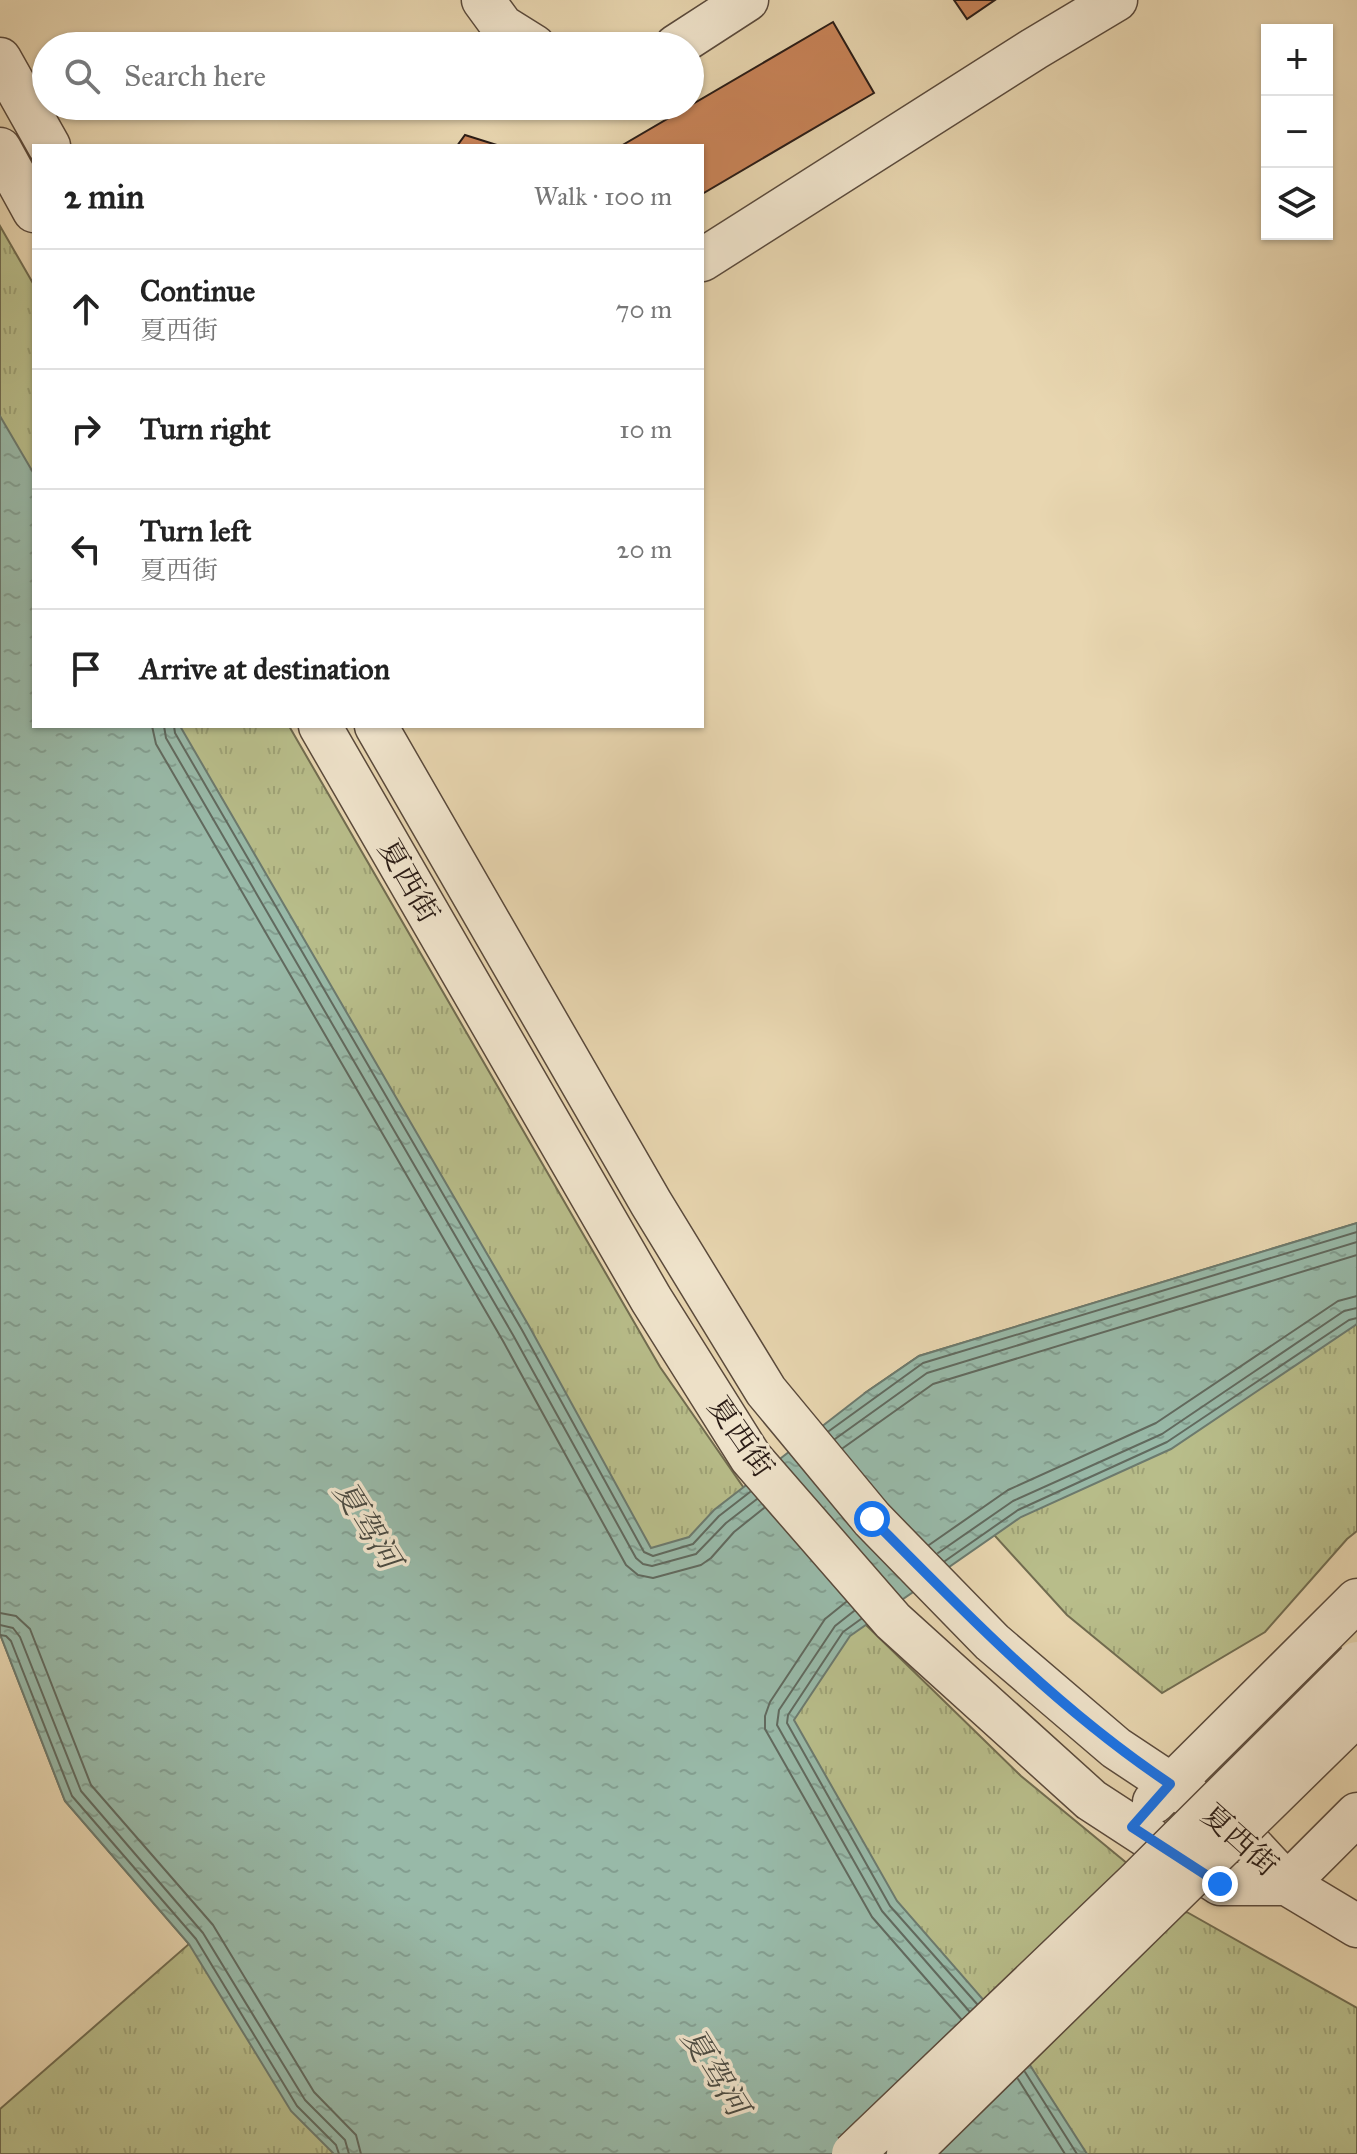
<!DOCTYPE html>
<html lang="en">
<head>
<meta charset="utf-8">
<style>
  body { margin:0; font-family:"IM FELL Great Primer","Noto Serif SC",serif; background:#f2f2f2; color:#222 }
  .controls { position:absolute; right:24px; top:24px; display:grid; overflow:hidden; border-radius:0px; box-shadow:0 2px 6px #0004 }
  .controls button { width:72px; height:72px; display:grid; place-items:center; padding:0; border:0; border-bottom:2px solid #e0e0e0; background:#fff; color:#222; font:40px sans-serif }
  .stop { position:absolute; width:24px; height:24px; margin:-18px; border:6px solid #1a73e8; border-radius:50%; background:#fff }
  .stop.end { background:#1a73e8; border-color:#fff; box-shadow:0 2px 8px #0008 }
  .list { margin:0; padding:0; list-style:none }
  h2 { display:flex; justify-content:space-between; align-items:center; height:104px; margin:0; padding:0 32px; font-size:34px }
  h2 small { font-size:26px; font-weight:400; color:#767676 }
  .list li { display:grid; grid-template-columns:52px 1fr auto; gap:24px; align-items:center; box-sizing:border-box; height:120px; padding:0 32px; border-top:2px solid #e0e0e0 }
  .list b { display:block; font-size:30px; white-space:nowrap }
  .list p { margin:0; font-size:26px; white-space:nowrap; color:#767676 }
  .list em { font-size:26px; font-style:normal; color:#767676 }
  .icon { flex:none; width:44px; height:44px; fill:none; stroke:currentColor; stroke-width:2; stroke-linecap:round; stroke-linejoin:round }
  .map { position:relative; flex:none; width:1357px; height:2154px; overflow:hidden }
  .search { position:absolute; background:#fff; box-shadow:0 2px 6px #0004; left:32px; top:32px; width:672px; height:88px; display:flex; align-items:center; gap:20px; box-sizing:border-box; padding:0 28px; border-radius:44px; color:#767676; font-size:30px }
  .panel { position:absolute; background:#fff; box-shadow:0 2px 6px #0004; left:32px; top:144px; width:672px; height:584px; border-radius:0px }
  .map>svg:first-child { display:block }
  .park { fill:url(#park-tufts); stroke:#716c50; stroke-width:2 }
  .water { fill:url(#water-ripples); stroke:#6c7a6e; stroke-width:2 }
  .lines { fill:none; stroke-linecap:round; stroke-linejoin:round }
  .shore { stroke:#616a5f; stroke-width:2 }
  .building { fill:#c88358; stroke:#2a1c16; stroke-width:2 }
  .minor-casing { stroke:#5a4a3c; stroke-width:45 }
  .minor { stroke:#f0e4cc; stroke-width:42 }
  .minor-bridge-casing { stroke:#5a4a3c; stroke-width:45; stroke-linecap:butt }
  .minor-bridge { stroke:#f0e4cc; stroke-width:42 }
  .route { stroke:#1a73e8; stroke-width:10 }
  .labels { text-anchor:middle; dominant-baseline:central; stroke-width:7; stroke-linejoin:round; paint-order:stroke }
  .street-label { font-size:30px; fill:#2a1c16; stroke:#f0e4cc }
  .water-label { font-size:32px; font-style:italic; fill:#4b4b42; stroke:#f0e4cc }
</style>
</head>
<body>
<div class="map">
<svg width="1357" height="2154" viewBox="0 0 1357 2154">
  <defs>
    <pattern id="park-tufts" width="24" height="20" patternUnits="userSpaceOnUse" patternTransform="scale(2)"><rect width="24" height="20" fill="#b8bd8a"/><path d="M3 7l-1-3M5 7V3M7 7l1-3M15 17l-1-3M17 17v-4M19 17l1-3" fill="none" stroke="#9ea276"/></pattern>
    <pattern id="water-ripples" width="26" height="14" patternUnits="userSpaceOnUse" patternTransform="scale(2)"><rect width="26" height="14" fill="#98b9a8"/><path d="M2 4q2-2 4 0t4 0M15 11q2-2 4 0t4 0" fill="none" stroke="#839e90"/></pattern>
  </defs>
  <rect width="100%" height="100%" fill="#e8d6b0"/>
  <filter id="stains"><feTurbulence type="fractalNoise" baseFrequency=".0025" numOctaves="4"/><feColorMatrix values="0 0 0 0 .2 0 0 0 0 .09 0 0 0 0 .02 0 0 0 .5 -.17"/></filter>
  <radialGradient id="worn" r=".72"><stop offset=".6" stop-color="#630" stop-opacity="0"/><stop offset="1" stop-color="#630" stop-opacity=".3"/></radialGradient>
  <path class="park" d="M0,226L34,285V726H289L660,1367L782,1543L1021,1776L1185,1911L1357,2008V2154H0V2109L189,1944L65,1801L0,1634Z
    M1357,1223V1531L1347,1539L1265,1632L1162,1693L1067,1615L865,1393L919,1356Z"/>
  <path class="water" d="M0,416L34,474V726H180L529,1326L651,1548L689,1537L714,1510L865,1393L919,1356L1357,1223V1324L1171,1449L1021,1517L850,1636L794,1720L897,1901L1001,2020L1087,2154H334L291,2111L189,1944L65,1801L0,1634Z"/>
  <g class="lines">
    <path class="shore" d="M152,726L156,744L503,1341L626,1565L638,1575L653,1578L701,1565L711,1558L734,1532L764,1508
      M164,726L166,738L513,1335L636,1558L643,1564L652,1566L696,1554L726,1523L757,1499
      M174,726L175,733L522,1330L644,1552L653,1556L693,1544L719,1516L750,1492
      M829,1431L923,1363L1357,1232
      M835,1439L927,1373L1357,1242
      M843,1448L933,1384L1357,1255
      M929,1545L1008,1490L1156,1423L1338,1301L1357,1296
      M938,1553L1013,1501L1162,1434L1344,1311L1357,1308
      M945,1561L1018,1510L1167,1442L1349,1320L1357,1318
      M846,1602L825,1619L770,1702L765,1716V1729L872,1917L961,2019
      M854,1611L835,1626L779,1710L777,1725L882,1911L969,2011
      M0,1613L16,1616L30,1629L91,1785L213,1925L314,2092L356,2135L361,2154
      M861,1619L843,1632L788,1715L787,1723L890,1906L977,2004
      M0,1625L13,1628L20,1637L81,1791L203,1933L305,2100L345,2140L349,2154
      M0,1635L6,1636L11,1641L72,1796L196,1939L297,2106L336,2145L339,2154
      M1025,2072L1077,2154
      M1018,2079L1065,2154"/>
  </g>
  <path class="building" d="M954,0H995L967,19Z
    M833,22L874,93L702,194V146H621Z
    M465,135L500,146H457Z"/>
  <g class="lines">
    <defs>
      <path id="minor" d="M483,0L502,26L534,46
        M676,46L747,0
        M0,59L49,146
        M0,149L34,211
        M702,260L1034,49L1116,0
        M320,726L651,1299L751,1458L893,1621L1091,1800L1220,1884H1287
        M376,726L651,1203L766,1391L872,1519L992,1642L1116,1748L1232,1825L1287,1884L1357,1926
        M1154,1802L1357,1600
        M1287,1884L1357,1814"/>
    </defs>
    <use href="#minor" class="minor-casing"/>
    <use href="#minor" class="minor"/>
    <defs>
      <path id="minor-bridge" d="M853,2154L1136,1883L1357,1663
        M908,2154L1357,1714"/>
    </defs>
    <use href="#minor-bridge" class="minor-bridge-casing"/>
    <use href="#minor-bridge" class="minor-bridge"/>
  </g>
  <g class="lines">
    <path class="route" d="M872,1519C966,1614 1059,1710 1170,1784L1132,1827L1220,1884"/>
  </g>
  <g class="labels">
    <g class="street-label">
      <text transform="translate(409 881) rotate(60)">夏西街</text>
      <text transform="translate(741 1437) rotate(55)">夏西街</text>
      <text transform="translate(1240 1840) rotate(42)">夏西街</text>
    </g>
    <g class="water-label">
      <text transform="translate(367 1525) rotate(58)">夏驾河</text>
      <text transform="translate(715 2072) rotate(58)">夏驾河</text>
    </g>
  </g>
  <rect width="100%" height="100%" filter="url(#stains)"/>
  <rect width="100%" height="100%" fill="url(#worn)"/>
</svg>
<div class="controls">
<button>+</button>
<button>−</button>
<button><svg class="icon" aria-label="layers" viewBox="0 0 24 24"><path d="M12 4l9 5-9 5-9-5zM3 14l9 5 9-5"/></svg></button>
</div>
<div class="stop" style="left:872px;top:1519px"></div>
<div class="stop end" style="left:1220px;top:1884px"></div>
<div class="search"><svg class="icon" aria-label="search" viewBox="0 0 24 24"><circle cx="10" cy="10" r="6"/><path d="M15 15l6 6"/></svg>Search here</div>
<section class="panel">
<h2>2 min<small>Walk · 100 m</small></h2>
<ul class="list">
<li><svg class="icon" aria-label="ahead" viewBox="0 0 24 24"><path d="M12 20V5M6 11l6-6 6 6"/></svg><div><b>Continue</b><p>夏西街</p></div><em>70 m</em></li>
<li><svg class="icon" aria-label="right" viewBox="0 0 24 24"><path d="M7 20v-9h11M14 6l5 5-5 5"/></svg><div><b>Turn right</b></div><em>10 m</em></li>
<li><svg class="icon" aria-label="left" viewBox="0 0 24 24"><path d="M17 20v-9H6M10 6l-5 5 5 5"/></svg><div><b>Turn left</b><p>夏西街</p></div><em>20 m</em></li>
<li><svg class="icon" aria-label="arrive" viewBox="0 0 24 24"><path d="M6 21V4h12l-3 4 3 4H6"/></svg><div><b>Arrive at destination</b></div></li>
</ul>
</section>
</div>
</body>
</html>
